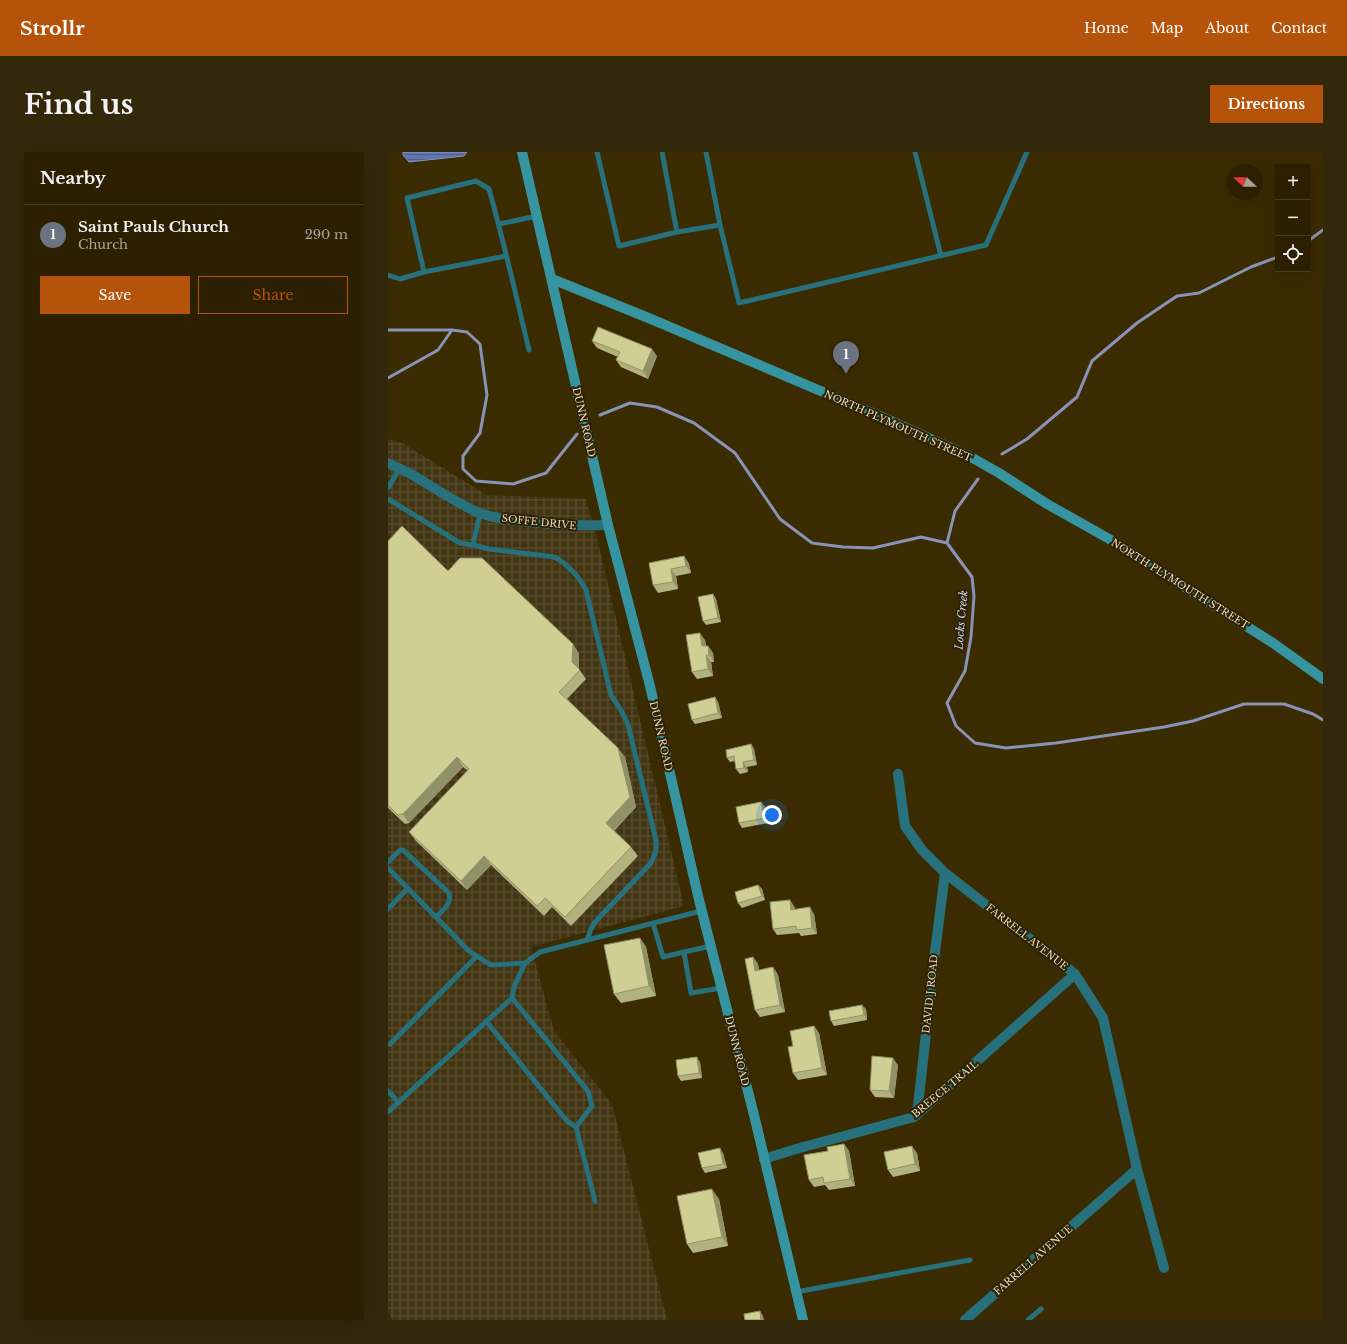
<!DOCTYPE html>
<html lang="en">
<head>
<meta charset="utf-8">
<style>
  body { margin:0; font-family:"Libre Baskerville",serif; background:#34280a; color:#f1f3f6 }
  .controls { position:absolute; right:12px; top:12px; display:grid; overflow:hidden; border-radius:0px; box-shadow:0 4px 16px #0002 }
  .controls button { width:36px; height:36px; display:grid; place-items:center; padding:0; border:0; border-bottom:1px solid #483e22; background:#2c2000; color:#f1f3f6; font:20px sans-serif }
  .compass { position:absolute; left:839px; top:12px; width:36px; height:36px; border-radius:50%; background:#2c2000; box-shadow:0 4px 16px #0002; rotate:292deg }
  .you { position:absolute; left:384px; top:663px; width:14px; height:14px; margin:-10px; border:3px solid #fff; border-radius:50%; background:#1a73e8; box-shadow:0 0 0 6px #1a73e833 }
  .badge { display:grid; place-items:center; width:26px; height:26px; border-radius:50%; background:#b45309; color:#fff; font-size:13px; font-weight:700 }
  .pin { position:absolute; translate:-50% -33px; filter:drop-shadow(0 1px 2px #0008) }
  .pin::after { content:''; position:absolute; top:21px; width:14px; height:12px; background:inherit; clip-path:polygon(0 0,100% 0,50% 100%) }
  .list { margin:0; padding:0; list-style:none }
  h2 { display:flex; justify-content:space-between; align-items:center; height:52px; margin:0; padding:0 16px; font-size:17px }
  h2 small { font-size:13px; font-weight:400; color:#a6a399 }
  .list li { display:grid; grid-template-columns:26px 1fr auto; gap:12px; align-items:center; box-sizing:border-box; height:60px; padding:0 16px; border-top:1px solid #483e22 }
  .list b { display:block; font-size:15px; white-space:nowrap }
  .list p { margin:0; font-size:13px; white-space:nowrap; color:#a6a399 }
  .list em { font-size:13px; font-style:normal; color:#a6a399 }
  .actions { display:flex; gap:8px; padding:12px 16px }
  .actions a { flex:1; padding:9px 0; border:1px solid #b45309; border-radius:0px; text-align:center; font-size:14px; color:#b45309 }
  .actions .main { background:#b45309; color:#fff }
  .icon { flex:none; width:22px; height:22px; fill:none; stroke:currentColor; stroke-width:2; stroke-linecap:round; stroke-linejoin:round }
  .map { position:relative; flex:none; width:935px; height:1168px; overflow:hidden; border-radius:0px }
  header { display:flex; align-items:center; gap:24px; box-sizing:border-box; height:56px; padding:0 20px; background:#b45309; color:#fff }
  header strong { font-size:19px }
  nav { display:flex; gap:22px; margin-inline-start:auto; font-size:14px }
  .intro { display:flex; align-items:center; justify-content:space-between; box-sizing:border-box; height:96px; padding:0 24px }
  h1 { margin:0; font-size:28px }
  .button { padding:10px 18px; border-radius:0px; background:#b45309; color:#fff; font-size:14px; font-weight:700 }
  main { display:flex; gap:24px; padding:0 24px }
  aside { flex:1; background:#2c2000; border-radius:0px; box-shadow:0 4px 16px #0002 }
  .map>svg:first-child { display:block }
  .industrial { fill:url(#industrial-grid) }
  .water { fill:url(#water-rules); stroke:#8793b7 }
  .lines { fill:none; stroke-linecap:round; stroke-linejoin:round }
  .stream { stroke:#8793b7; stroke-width:3 }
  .lane { stroke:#27717c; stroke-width:5 }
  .street { stroke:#27717c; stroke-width:10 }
  .secondary { stroke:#3694a0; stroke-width:10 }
  .wall { fill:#b2b27f }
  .shaded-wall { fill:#919168 }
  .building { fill:#cfcf94; stroke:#919168 }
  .labels { text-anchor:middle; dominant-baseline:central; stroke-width:4; stroke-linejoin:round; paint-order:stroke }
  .street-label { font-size:10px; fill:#e6dabf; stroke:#2e2305 }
  .water-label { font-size:11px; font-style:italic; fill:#c6d4f9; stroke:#2e2305 }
</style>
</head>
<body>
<header>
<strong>Strollr</strong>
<nav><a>Home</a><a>Map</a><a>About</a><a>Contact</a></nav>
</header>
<div class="intro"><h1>Find us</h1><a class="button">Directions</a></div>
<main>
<aside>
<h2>Nearby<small></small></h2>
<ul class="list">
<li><span class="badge" style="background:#6b7280">1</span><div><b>Saint Pauls Church</b><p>Church</p></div><em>290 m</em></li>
</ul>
<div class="actions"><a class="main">Save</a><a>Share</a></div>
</aside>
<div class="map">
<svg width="935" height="1168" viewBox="0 0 935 1168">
  <defs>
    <pattern id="industrial-grid" width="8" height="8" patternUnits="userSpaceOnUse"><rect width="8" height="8" fill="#423514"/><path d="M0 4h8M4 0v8" fill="none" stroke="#5d5234"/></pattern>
    <pattern id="water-rules" width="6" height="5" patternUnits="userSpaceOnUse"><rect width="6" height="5" fill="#5e75b4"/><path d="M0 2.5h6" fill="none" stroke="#546083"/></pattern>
  </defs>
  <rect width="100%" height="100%" fill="#3b2b00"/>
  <path class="industrial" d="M0,287L14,291L99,343L198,347L209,386L296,754L143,795L166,879L224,952L279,1168H5L0,1159Z"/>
  <path class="water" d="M15,0H79L76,4L21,10L15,3Z"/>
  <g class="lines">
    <path class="stream" d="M920,89L935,78
      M0,178H64
      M0,226L50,198L64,178L79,180L92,192L99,243L92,281L75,304V317L88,329L125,332L158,321L189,282
      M212,263L242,251L269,255L306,271L347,301L392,367L424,391L455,395L485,396L533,385L559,391L584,425L586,444L583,485L577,519L559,551L568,574L587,591L618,596L668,591L776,575L805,569L856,552H896L925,562L935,568
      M614,302L639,287L689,245L704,209L749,171L789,144L811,141L863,115L890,105
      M559,391L567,359L590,327"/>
    <path class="lane" d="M209,0L231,94L289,80L274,0
      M318,0L332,73L351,151L598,93L639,0
      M527,0L553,104
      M111,72L149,64
      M289,80L332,73
      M36,120L118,104
      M0,123L12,127L36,120L19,46L88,29L101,37C116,90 128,144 141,198
      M0,336L11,317
      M0,347L72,391L85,393L92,361
      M85,393L101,397L166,405C178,410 192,426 198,438L223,543L234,560L240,573L268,688V699L263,711L207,770L203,777L199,788
      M0,710L11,699L15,698L61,741C64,752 55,758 48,765
      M0,716L81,799L103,813L137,811
      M0,757L20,736
      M265,771L275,805L296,800
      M323,794L296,800L303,841L333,836
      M124,846L200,939L204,954L188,975
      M98,869L179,969L188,975L207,1049
      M2,892L89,804
      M0,939L11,951
      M0,960L124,846L126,835L137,811L152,800L313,759
      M408,1140L582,1108
      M640,1168L653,1157"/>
    <path class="street" d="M0,311C9,316 19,319 28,325C48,337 67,350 89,360C102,365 115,367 128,368C159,373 189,374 220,373
      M510,622L517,674L534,698L557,721L687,822L715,866L749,1017L776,1116
      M529,963L547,800L557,721
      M376,1007L408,997L526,965L687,822
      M577,1168L749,1017"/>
    <path class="secondary" d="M134,0L220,373L262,534L311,748L366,963L415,1168
      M164,127L263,167L494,265L581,304L611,321L659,352L723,388L885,491L935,527"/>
  </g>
  <path class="wall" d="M204,189L269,204L260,227L233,215L228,208L230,205L209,196Z
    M0,389L185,492L191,502V517L198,527L179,547L237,605L248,655L226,679L243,695L250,704L183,774L164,755L156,764L103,713L79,738L28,689L21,680L80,619L75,615L21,671L17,672L0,656Z
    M296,404L301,412L303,421L288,424L290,437L270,441L265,433Z
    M325,442L328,447L333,470L318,473L315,469Z
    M317,488L318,494H320L325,501L326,510H323L325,524L309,527L304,520Z
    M327,545L330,550L334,566L307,572L304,568Z
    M363,592L366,597L369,613L359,615L360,620L352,622L348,617L347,609L342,610L339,606Z
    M373,650L377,655L380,671L354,676L351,671Z
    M370,733L374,737L377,748L354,756L350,751Z
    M406,754L407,757L426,762L429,782L413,784L411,781L389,783L385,777Z
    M252,786L258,795L268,844L233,851L226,842Z
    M365,805L370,812L371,818L385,815L390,823L397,860L372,865L367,858Z
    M478,857L479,868L446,874L443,869Z
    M426,874L431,881L439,923L410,928L405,921V894Z
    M312,910L314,926L293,929L290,924Z
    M510,913L506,946L487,945L482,938Z
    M456,992L461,999L467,1034L441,1038L437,1033L426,1035L421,1028L440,999Z
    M335,1001L339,1016L317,1021L314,1016Z
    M529,1001L532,1019L505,1025L500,1018Z
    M331,1047L340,1094L305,1101L299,1092Z"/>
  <path class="shaded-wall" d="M264,197L269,204L260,227L255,219Z
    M296,404L301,412L303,421L298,414Z
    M283,417L288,424L290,437L285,430Z
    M325,442L328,447L333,470L330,466Z
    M312,481L317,488L319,502L314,494Z
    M185,492L191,502V520L184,510Z
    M320,494L325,501L326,510L321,503Z
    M318,503L323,510L325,524L320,517Z
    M327,545L330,550L334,566L330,561Z
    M363,592L366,597L369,613L366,608Z
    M230,596L237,605L248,655L224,680L218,671Z
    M69,605L75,615L21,671L15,662Z
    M355,610L359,615L360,620L356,616Z
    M373,650L377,655L380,671L377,666Z
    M96,704L103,713L79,738L73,729Z
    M370,733L374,737L377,748L374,744Z
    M402,748L406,754L407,764L403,758Z
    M422,755L426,762L429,782L424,776Z
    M252,786L258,795L268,844L261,834Z
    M365,805L370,812L372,826L367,819Z
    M385,815L390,823L397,860L392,853Z
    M474,853L478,857L479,868L476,863Z
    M426,874L431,881L439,923L434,916Z
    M309,905L312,910L314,926L311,921Z
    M505,906L510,913L506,946L501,939Z
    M456,992L461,999L467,1034L462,1027Z
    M524,994L529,1001L532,1019L527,1012Z
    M332,996L335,1001L339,1016L335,1012Z
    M324,1037L331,1047L340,1094L334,1085Z
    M372,1159L375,1164L376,1168H373Z"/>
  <path class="building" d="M210,175L264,197L255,219L228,208L232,200L204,189Z
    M14,374L60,419L72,406H94L185,492L184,510L192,518L171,540L230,596L242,645L218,671L243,695L177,765L157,746L149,754L96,704L73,729L21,680L81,617L69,605L15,662L10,663L0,653V389Z
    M296,404L298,414L283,417L285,430L265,433L261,411Z
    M325,442L330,466L315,469L310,445Z
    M312,481L314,494H320L321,503H318L320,517L304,520L298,483Z
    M327,545L330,561L304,568L300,552Z
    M363,592L366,608L355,610L356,616L348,617L346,604L339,606L338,598Z
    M373,650L377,666L351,671L348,655Z
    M370,733L374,744L350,751L347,740Z
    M402,748L403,758L422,755L424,776L409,778L408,774L385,777L382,750Z
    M252,786L261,834L226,842L216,793Z
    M365,805L367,819L385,815L392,853L367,858L357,807Z
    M474,853L476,863L443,869L441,859Z
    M426,874L434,916L405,921L400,895L405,894L402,879Z
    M484,904L505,906L501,939L482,938Z
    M309,905L311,921L290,924L288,908Z
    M456,992L462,1027L436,1031L435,1025L421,1028L416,1003L440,999L439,995Z
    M524,994L527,1012L500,1018L496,1000Z
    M332,996L335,1012L314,1016L310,1001Z
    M324,1037L334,1085L299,1092L289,1044Z
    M372,1159L373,1168H357L356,1162Z"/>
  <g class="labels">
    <g class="street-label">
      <text transform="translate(196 270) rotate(77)">DUNN ROAD</text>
      <text transform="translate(510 274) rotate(24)">NORTH PLYMOUTH STREET</text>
      <text transform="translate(151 370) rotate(6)">SOFFE DRIVE</text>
      <text transform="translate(792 432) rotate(32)">NORTH PLYMOUTH STREET</text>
      <text transform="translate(273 584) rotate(77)">DUNN ROAD</text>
      <text transform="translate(639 785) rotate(38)">FARRELL AVENUE</text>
      <text transform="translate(542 842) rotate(-84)">DAVID J ROAD</text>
      <text transform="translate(349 899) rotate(76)">DUNN ROAD</text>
      <text transform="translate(557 937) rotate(-40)">BREECE TRAIL</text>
      <text transform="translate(645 1108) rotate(-41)">FARRELL AVENUE</text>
    </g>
    <g class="water-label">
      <text transform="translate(573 468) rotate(-85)">Locks Creek</text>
    </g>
  </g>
</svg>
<div class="controls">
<button>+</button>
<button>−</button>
<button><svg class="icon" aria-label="locate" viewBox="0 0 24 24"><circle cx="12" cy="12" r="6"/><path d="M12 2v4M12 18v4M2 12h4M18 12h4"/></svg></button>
</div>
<svg class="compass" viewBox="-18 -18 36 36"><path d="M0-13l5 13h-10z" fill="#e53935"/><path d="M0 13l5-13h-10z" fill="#a6a399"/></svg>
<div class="you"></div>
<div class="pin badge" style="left:458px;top:222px;background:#6b7280">1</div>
</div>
</main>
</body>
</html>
